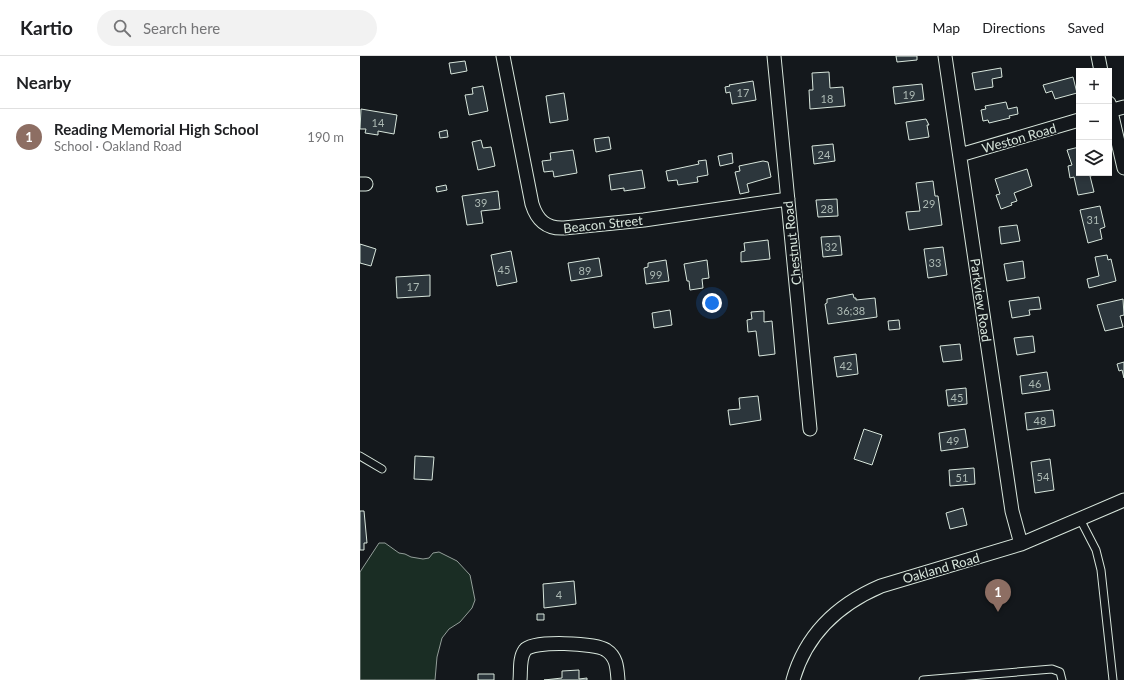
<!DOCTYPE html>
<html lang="en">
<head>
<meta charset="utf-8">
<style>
  body { margin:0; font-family:Lato,sans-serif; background:#f2f2f2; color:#202124 }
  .controls { position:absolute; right:12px; top:12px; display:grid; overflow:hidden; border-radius:0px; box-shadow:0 2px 6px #0003 }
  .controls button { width:36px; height:36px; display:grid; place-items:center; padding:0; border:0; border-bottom:1px solid #e0e0e0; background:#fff; color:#202124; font:20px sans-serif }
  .you { position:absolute; left:352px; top:247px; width:14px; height:14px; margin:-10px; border:3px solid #fff; border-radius:50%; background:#1a73e8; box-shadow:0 0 0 6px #1a73e833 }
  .badge { display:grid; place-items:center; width:26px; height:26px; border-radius:50%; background:#846436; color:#fff; font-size:13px; font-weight:700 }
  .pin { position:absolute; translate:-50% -33px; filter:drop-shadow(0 1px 2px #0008) }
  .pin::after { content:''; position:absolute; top:21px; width:14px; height:12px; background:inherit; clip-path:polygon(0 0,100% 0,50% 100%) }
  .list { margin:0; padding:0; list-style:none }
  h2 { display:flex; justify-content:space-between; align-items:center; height:52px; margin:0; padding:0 16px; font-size:17px }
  h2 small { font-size:13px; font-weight:400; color:#757577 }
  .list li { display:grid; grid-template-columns:26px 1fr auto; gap:12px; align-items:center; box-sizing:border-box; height:56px; padding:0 16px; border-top:1px solid #e0e0e0 }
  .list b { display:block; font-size:15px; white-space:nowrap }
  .list p { margin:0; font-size:13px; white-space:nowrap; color:#757577 }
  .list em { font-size:13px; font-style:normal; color:#757577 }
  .icon { flex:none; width:22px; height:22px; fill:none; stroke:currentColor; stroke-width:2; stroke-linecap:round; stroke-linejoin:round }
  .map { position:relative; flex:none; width:764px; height:624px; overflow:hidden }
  header { display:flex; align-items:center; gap:24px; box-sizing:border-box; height:56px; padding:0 20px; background:#fff; border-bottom:1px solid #e0e0e0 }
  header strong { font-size:19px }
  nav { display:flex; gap:22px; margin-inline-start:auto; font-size:14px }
  .search { width:280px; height:36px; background:#f2f2f2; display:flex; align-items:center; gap:10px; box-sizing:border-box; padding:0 14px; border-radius:22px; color:#757577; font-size:15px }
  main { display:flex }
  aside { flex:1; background:#fff }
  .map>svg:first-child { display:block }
  .green { fill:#1a2d24; stroke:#939e99 }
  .building { fill:#2c363c; stroke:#d8e6dc }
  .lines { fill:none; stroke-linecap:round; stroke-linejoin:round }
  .service-casing { stroke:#d8e6dc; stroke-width:9 }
  .minor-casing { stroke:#d8e6dc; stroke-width:15 }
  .service { stroke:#14181c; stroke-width:7 }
  .minor { stroke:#14181c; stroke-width:13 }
  .labels { text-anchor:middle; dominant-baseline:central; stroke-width:3; stroke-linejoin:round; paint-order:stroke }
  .number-label { font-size:11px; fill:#adbab4 }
  .street-label { font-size:13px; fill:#d8e6dc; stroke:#14181c }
</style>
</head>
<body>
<header>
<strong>Kartio</strong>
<div class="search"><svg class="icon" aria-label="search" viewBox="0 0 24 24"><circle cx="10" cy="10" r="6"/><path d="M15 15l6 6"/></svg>Search here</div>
<nav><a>Map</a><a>Directions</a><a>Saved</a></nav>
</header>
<main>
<aside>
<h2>Nearby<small></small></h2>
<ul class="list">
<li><span class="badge" style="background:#8d6e63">1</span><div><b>Reading Memorial High School</b><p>School · Oakland Road</p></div><em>190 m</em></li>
</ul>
</aside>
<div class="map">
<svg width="764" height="624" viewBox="0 0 764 624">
  <rect width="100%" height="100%" fill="#14181c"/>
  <path class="green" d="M19,487H25L39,497L45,498L51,501L63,503L69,502L73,497L79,496L97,505L110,519L115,544L112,552L100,566L89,573L82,582L77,601L75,624H0V516Z"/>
  <path class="building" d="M536,0H557V4L537,6Z
    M105,5L107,15L91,18L89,7Z
    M641,12L642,21L632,23L633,31L615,34L612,17Z
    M469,16L470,32L483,31L485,50L450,53L449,34H453L452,17Z
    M713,21L717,37L695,43L692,35L686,37L683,29Z
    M393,25L396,44L372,48L370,36L366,37L365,31L370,30L369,29Z
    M562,28L564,44L535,48L533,31Z
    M123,30L128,55L109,59L105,39L113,38L112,32Z
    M204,37L208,64L190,67L186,40Z
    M646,46L648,53L657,51L658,58L649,60L650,62L629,67L628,64L623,65L621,54L626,53L625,50Z
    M1,53L37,59L34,78L18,75V79L5,77L6,73H0Z
    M566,63L569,69H567L569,81L549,84L546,66Z
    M87,74L88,81L80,82L79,76Z
    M249,81L251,93L236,96L234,83Z
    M121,84L123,92L131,91L135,110L118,114L112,86Z
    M473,88L475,105L454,108L452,90Z
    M719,91V117H735V119L730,120L734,136L718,139L714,121L710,122L708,110L712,109L707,94Z
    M213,94L217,117L194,121L193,115L184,116L182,105L191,104L190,97Z
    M372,97L373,107L360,110L358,100Z
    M346,104L348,119L337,121L338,126L318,129L317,124L308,125L306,115L339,108L338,105Z
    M403,105L408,106L411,121L387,128L389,136L380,138L375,116L380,115L379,110Z
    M667,113L672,130L654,137L657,145L651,147L652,149L641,153L636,139L640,138L635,123Z
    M282,114L285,132L264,135V132L251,134L249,119Z
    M573,125L575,140H578L582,169L549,174L546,156L560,155L556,127Z
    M86,129L87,134L77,136L76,131Z
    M138,135L140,153L121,155L123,167L107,169L102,140Z
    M477,143L478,160L458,161L456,144Z
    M740,150L745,171L740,173L742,183L728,187L720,154Z
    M657,169L660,185L641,188L639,171Z
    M480,180L482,199L463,201L461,181Z
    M408,184L410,203L381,206V196L385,195L384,187Z
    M0,188L16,193L11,210L0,207Z
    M583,191L587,219L568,222L564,193Z
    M151,195L157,226L137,230L131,199Z
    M747,199L748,204L751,203L756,225L729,232L727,223L739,220L735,201Z
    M239,202L242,220L211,225L208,207Z
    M306,204L309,225L286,228L284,212L288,211V207Z
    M347,204L349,222L342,223L343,232L330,234L329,225H327L324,208Z
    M663,205L665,222L647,225L644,208Z
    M70,219V240L37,242L36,221Z
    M493,238L494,242H496V244L515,242L517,261L468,268L465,248L467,247V243Z
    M679,241L681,253L669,254L670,259L652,262L649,245Z
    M763,243L764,259L760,260L763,271L745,275L737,249Z
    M310,254L312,269L294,272L292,257Z
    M404,255V266L412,265L415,298L399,300L396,275L388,276L387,264L392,263L391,256Z
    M539,264L540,273L529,274L528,265Z
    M673,280L675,296L657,299L654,282Z
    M600,288L602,304L583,306L580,290Z
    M496,298L498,318L477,321L474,301Z
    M764,306V322L762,314L759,315L757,308Z
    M687,316L690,334L662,338L660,320Z
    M606,332L607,348L588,350L586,334Z
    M398,340L401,364L370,369L368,354L380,353L379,342Z
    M693,354L695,370L667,374L665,357Z
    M504,373L522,379L512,409L494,403Z
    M605,373L608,391L581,395L579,377Z
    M55,400L74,401L72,424L54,423Z
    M690,403L694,434L675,437L671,406Z
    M614,412L615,428L590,430L589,414Z
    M603,452L607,469L590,473L586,457Z
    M0,455H4L7,487H4V494H0Z
    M214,525L216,548L184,552L183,528Z
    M177,558H184V564H177Z
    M219,614V623L227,622V624H184L202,622V615Z
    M118,618H134V624H118Z"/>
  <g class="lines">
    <defs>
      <path id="service" d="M0,400L22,413
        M720,463L736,494L741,514L753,624
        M563,624L692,613L700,616L702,624"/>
      <path id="minor" d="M143,0L172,148C177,164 186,173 204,172L284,164L428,143
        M414,0L450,373
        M585,0L652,455L661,488
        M738,0L741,15
        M749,47L764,112
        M749,55L764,51
        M600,99L719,64
        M0,128H6
        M160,624C161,615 159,602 165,594C172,584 236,587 246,594C257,601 257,612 258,624
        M433,624C446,578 479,548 521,530L661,488L764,444"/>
    </defs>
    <use href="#service" class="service-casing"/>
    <use href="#minor" class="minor-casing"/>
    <use href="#service" class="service"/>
    <use href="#minor" class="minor"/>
  </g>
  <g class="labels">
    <g class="number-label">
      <text x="383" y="36">17</text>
      <text x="549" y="38">19</text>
      <text x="467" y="42">18</text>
      <text x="18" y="66">14</text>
      <text x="464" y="98">24</text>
      <text x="121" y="146">39</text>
      <text x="569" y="147">29</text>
      <text x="467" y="152">28</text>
      <text x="733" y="163">31</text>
      <text x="471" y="190">32</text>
      <text x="575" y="206">33</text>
      <text x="144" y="213">45</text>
      <text x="225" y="214">89</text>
      <text x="296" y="218">99</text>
      <text x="53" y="230">17</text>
      <text x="491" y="254">36;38</text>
      <text x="486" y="309">42</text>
      <text x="675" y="327">46</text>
      <text x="597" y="341">45</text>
      <text x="680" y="364">48</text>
      <text x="593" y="384">49</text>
      <text x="683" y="420">54</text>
      <text x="602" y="421">51</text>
      <text x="199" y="538">4</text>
    </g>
    <g class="street-label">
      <text transform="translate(659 82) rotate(-16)">Weston Road</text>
      <text transform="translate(243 168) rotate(-6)">Beacon Street</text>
      <text transform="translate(432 187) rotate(-96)">Chestnut Road</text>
      <text transform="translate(621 244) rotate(82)">Parkview Road</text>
      <text transform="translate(581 512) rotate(-16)">Oakland Road</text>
    </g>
  </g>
</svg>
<div class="controls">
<button>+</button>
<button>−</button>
<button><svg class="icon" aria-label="layers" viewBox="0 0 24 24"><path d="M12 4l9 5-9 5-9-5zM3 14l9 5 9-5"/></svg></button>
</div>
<div class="you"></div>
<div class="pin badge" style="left:638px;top:556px;background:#8d6e63">1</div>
</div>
</main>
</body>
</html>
